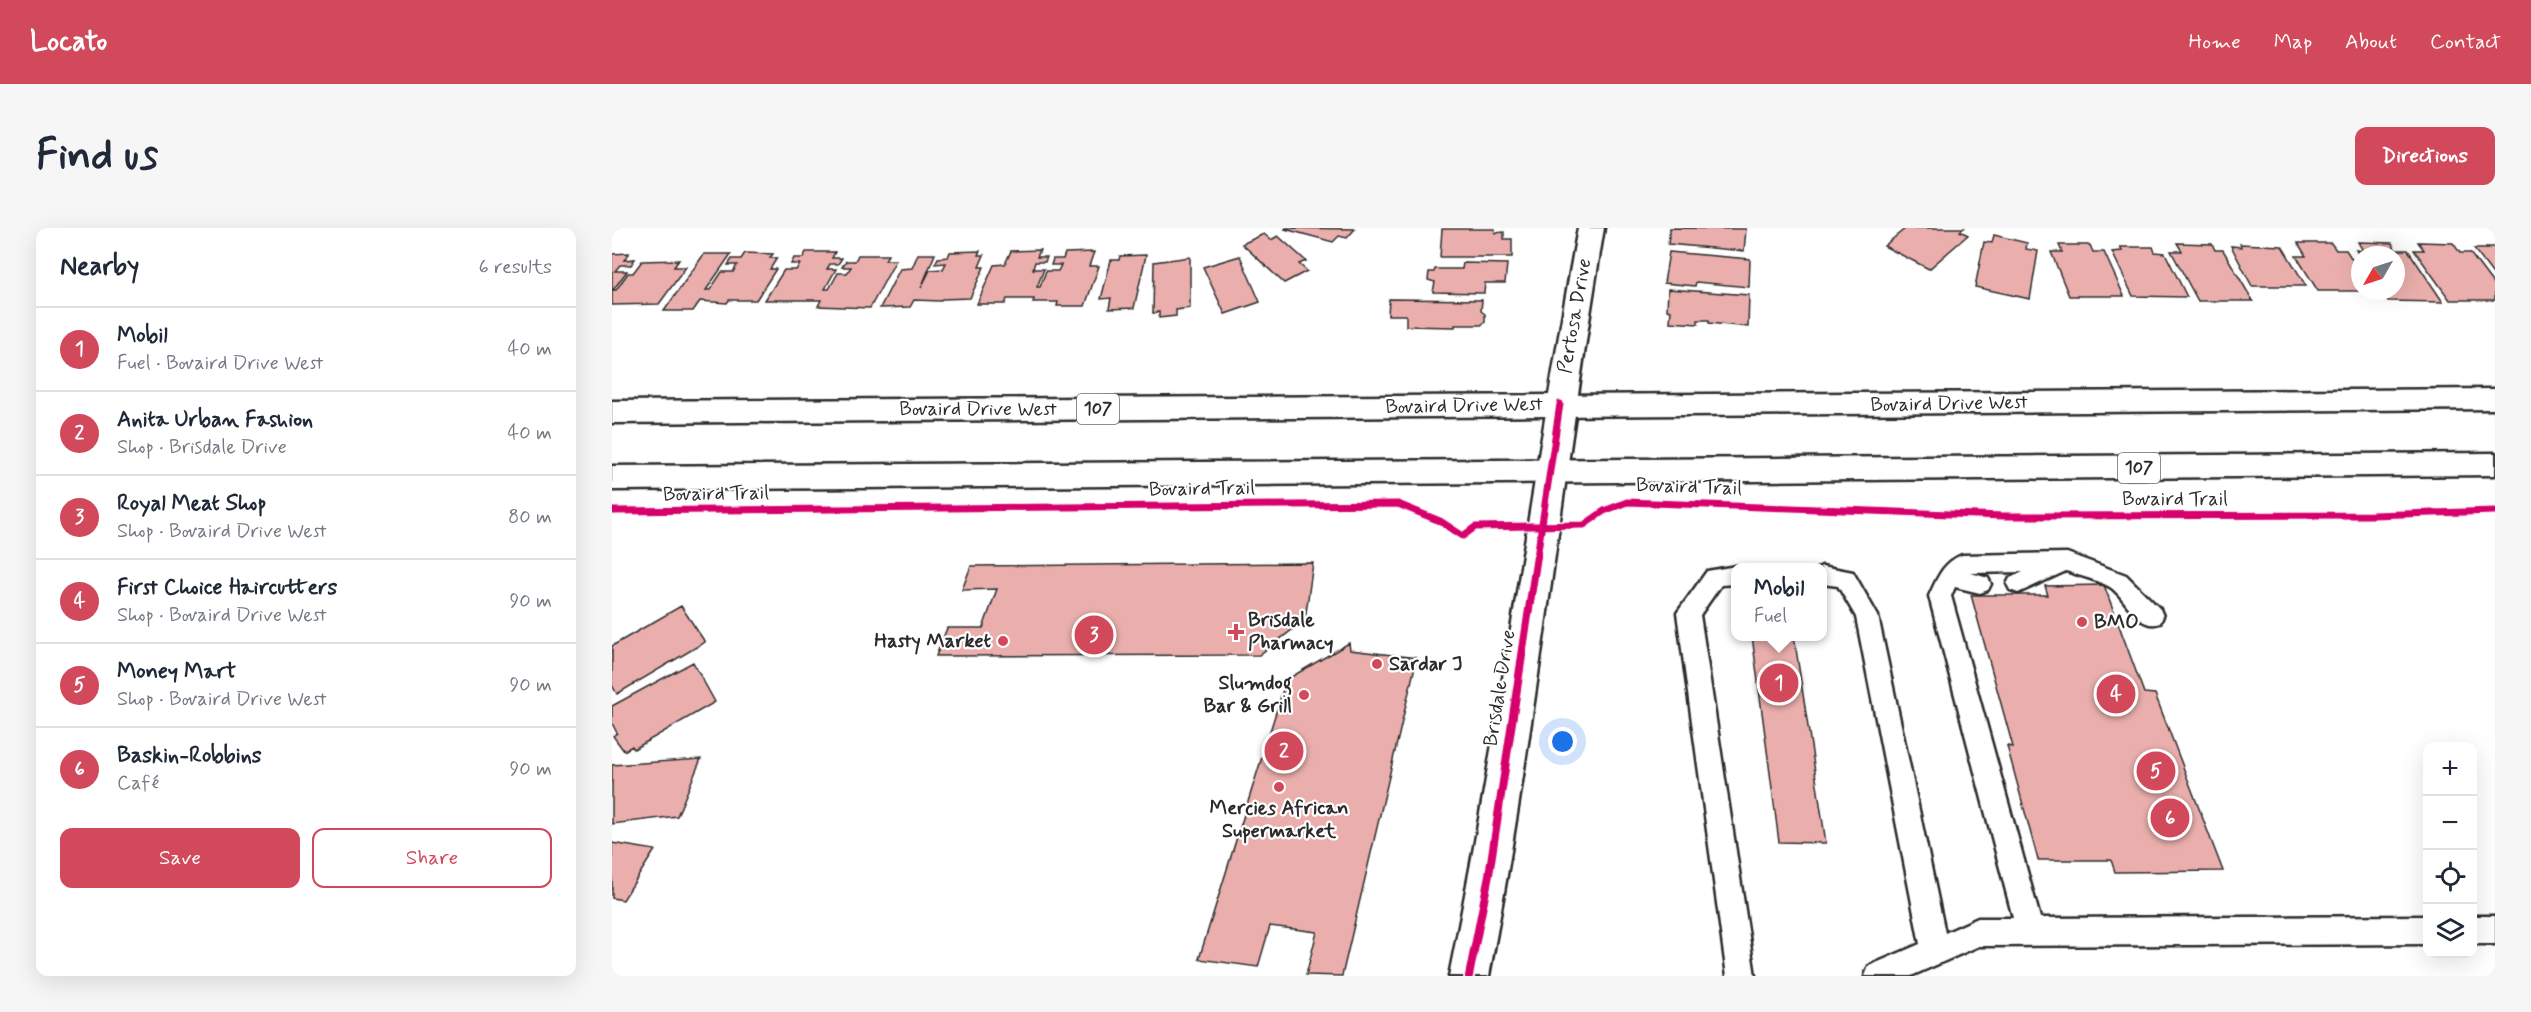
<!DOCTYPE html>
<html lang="en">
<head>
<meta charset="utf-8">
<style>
  body { margin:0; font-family:Mynerve,sans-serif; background:#f6f6f7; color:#1f2937 }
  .controls { position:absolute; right:18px; bottom:18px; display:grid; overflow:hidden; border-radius:12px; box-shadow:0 6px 24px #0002 }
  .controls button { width:54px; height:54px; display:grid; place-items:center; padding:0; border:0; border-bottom:2px solid #e0e1e3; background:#fff; color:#1f2937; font:30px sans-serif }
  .compass { position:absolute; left:1739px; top:18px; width:54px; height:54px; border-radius:50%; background:#fff; box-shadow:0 6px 24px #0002; rotate:231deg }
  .you { position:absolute; left:951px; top:514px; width:21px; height:21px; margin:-15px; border:4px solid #fff; border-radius:50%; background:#1a73e8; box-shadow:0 0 0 9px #1a73e833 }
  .badge { display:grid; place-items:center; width:39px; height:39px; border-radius:50%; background:#d1495b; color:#fff; font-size:20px; font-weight:700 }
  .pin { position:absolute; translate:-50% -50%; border:3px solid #fff; box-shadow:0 2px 6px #0006 }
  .popup { position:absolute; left:1119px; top:335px; width:96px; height:78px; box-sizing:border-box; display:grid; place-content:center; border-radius:12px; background:#fff; filter:drop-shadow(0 2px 4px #0005); font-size:20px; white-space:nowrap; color:#747a83 }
  .popup b { font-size:22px; color:#1f2937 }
  .popup::after { content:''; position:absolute; left:50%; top:100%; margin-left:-12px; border:12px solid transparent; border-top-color:#fff }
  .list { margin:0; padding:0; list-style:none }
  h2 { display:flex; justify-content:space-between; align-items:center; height:78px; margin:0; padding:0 24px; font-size:26px }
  h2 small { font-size:20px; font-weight:400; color:#747a83 }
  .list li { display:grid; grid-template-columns:39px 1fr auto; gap:18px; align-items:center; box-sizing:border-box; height:84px; padding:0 24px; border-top:2px solid #e0e1e3 }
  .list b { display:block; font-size:22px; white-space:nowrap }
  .list p { margin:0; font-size:20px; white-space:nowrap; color:#747a83 }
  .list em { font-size:20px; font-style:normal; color:#747a83 }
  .actions { display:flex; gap:12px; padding:18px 24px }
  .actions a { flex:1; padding:14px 0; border:2px solid #d1495b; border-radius:12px; text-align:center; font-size:21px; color:#d1495b }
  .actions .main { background:#d1495b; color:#fff }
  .icon { flex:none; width:33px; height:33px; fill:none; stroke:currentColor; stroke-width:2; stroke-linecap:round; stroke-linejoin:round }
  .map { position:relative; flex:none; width:1883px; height:748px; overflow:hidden; border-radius:12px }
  header { display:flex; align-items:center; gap:36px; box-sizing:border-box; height:84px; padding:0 30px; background:#d1495b; color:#fff }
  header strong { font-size:28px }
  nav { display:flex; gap:33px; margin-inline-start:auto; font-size:21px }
  .intro { display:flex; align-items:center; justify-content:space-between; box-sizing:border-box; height:144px; padding:0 36px }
  h1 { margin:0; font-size:42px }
  .button { padding:15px 27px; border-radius:12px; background:#d1495b; color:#fff; font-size:21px; font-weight:700 }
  main { display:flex; gap:36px; padding:0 36px }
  aside { flex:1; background:#fff; border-radius:12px; box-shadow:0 6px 24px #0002 }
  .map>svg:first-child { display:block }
  .building { fill:#eaafac; stroke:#2b2b2b; stroke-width:1.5 }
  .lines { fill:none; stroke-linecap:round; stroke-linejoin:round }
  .lane-casing { stroke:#2b2b2b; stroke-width:5 }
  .secondary-casing { stroke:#2b2b2b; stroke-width:5 }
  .primary-casing { stroke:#2b2b2b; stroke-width:5 }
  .lane { fill:#fff; fill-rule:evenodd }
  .secondary { fill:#fff; fill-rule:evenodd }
  .primary { fill:#fff; fill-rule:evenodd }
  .cycleway-far1-casing { stroke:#fff; stroke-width:10 }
  .cycleway-casing { stroke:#fff; stroke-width:12 }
  .cycleway-far1 { stroke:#d6006c; stroke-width:7 }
  .cycleway { stroke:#d6006c; stroke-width:8 }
  .poi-dot { fill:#d1495b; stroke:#fff; stroke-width:2 }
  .labels { text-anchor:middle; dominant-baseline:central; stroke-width:4.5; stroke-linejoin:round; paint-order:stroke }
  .shield { fill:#fff; stroke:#6b6b6b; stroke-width:1.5 }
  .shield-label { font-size:18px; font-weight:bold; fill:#2b2b2b }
  .street-label { font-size:20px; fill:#2b2b2b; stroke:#fff }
  .poi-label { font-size:20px; font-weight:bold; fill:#2b2b2b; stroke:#fff; text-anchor:start }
</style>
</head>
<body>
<header>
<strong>Locato</strong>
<nav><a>Home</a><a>Map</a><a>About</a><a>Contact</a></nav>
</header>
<div class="intro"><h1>Find us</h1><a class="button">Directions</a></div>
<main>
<aside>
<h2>Nearby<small>6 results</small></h2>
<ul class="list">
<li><span class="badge">1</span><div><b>Mobil</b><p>Fuel · Bovaird Drive West</p></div><em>40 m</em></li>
<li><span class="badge">2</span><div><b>Anita Urban Fashion</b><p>Shop · Brisdale Drive</p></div><em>40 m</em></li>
<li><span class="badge">3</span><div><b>Royal Meat Shop</b><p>Shop · Bovaird Drive West</p></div><em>80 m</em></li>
<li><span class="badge">4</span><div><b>First Choice Haircutters</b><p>Shop · Bovaird Drive West</p></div><em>90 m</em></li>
<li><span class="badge">5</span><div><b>Money Mart</b><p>Shop · Bovaird Drive West</p></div><em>90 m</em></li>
<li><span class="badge">6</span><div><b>Baskin-Robbins</b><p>Café</p></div><em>90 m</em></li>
</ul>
<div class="actions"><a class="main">Save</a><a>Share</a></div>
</aside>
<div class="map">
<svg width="1883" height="748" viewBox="0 0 1883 748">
  <rect width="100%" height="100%" fill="#fff"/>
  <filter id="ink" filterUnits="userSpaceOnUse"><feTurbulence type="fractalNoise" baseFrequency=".0167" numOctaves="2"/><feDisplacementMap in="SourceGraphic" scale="12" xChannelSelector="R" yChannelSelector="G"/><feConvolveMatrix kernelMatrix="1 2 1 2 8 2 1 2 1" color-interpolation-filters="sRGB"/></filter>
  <g filter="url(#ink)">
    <path class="building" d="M1058,0L1134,1L1132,23L1056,16Z
      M1294,0H1352L1348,3L1356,7L1317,41L1272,18Z
      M673,1L674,0L743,1L735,10L727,8L721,14Z
      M830,1H883V5L892,4V11H900V29H828Z
      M652,6L659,12L666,8L694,33L687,36L695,43L672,55L630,16Z
      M1382,7L1415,15L1414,21L1426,23L1418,71L1363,59L1372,14L1380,15Z
      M1746,14L1780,15L1784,22H1796L1831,74L1776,73L1769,63H1784V27L1748,29L1744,22L1751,23Z
      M1806,14L1841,15L1848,25H1858L1883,58V72H1838L1802,22H1812Z
      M1565,15L1600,16L1603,22H1611L1641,73H1586L1559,23H1570Z
      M1686,15H1719L1724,22H1734L1748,43V63H1761H1706L1684,28H1694Z
      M1628,16L1670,18L1694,58H1640L1619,18L1629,19Z
      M1447,17H1478L1481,24H1492L1512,68H1457L1439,24H1450Z
      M1508,19H1541L1543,24L1553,25L1575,69L1521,68L1500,24L1510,23Z
      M1874,19H1883V49L1862,21H1876Z
      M428,22L425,29H435L433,34H423L421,41H432L425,59H428L434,43H446L449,37H439L441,31H451L453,25L482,24L477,38H487L473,78H445L446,74H421L422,71H395L393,76H365L382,37L393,36L399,23Z
      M368,23L366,27H372L367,39H372L358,70L330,71L329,73L302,72L298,79L268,80L288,41L300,40L306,26H323L309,60L318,42L331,41L334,35L323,36L326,30L336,29L338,24Z
      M194,24H223L220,30H230L226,36H218L215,41H224L213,61H217L226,45H235L239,39H230L234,33H243L246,27H276L273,32H284L258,80L206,78L209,72H153L172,42H184L188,36H179L182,30H191Z
      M1057,24L1138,31L1137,59L1084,54L1083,58L1052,55Z
      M17,25L12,32L23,31L19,37H8L3,43H15L1,62H4L16,45H21L30,33L67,32L62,39H74L47,76L0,77V26Z
      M133,25L161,26L158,30H165L158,41H164L144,72H117L115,75L88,73L81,83H52L92,26H119L94,62H98L110,44H121L125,37H116L120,31H129Z
      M534,27L522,80L497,81L499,70L489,71L499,32H507L508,28Z
      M628,28L648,74L613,86L591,39Z
      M578,29V80L564,82V88L547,90V84L541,85L542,34Z
      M851,35L895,36L893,55H873L872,65L821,64L823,54L816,52L817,44H822L823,41H850Z
      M1056,61L1137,67L1136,99L1097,95V92H1086V96L1058,94L1059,83L1055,82Z
      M777,71L870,72L869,83L873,86V94L869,97H843V99L794,98V87H776Z
      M701,335L693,392L647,427L324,428L335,400H371L385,361L350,362L359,338Z
      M1492,357L1532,465L1543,466L1611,643L1503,644L1499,632H1426L1395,518L1401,519L1359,367H1436L1433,358Z
      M69,378L93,414L5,466L0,457V418Z
      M1140,408H1182L1214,615L1167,614Z
      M737,415L738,422L805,430L730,748L694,747L705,704L658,698L646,739L587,731L674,452Z
      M81,434L103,474L22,521L20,518L12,523L1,508L5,505L0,495V478Z
      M89,531L65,588L0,596V537Z
      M0,615L43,622L11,672L0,670Z"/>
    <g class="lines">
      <defs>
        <path id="lane" d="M1455,325L1514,347L1548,381L1551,388L1548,395C1525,403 1515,370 1498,359C1486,352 1468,348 1454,343L1406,365L1398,362L1395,356L1398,350L1411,344L1359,345L1376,350L1379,356L1376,362L1368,365L1343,359L1339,368L1428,690L1816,688V716L1367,718L1299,748H1253L1257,738L1308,716L1244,389L1226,358L1210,356V340H1206L1210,338L1241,344L1266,388L1333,705L1366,690H1401L1317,368C1325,351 1331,334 1350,327Z
          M1124,338L1128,340H1124V356L1109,357L1088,387L1143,748H1115L1065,385L1095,343Z
          M1860,688H1883V716H1860Z"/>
        <path id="secondary" d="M966,0H992C950,249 924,500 877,748H837C888,500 920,249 966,0Z"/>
        <path id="primary" d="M1883,161V181L0,195V173Z
          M1883,225V247L0,262V238Z"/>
      </defs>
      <use href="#lane" class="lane-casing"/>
      <use href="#secondary" class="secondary-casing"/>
      <use href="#primary" class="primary-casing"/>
      <use href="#lane" class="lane"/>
      <use href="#secondary" class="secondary"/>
      <use href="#primary" class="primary"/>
      <defs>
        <path id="cycleway-far1" d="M0,283L786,276L828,293L851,308L863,299L972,297L992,283L1015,274L1391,288L1760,287L1883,283
          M925,329L948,176"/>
        <path id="cycleway" d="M857,748L877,647L925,328"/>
      </defs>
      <use href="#cycleway-far1" class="cycleway-far1-casing"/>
      <use href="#cycleway" class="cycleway-casing"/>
      <use href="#cycleway-far1" class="cycleway-far1"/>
      <use href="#cycleway" class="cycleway"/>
    </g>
  </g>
  <g class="poi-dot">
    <circle cx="1470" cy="394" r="6"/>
    <path d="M621 395h6v6h6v6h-6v6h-6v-6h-6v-6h6z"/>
    <circle cx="391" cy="413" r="6"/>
    <circle cx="765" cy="436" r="6"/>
    <circle cx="692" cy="467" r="6"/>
    <circle cx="667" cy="559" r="6"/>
  </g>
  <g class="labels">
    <g class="shield">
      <rect x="465" y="166" width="42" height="30" rx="4.5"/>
      <rect x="1506" y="225" width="42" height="30" rx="4.5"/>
    </g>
    <g class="shield-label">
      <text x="486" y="181">107</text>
      <text x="1527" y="240">107</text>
    </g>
    <g class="street-label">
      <text transform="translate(963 88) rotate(-80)">Pertosa Drive</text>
      <text transform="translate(1337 176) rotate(-1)">Bovaird Drive West</text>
      <text transform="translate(852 178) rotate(-1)">Bovaird Drive West</text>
      <text x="366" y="181">Bovaird Drive West</text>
      <text transform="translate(1077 259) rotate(2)">Bovaird Trail</text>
      <text transform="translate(590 261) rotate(-1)">Bovaird Trail</text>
      <text transform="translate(104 266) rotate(-1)">Bovaird Trail</text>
      <text x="1563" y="271">Bovaird Trail</text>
      <text transform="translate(888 460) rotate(-81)">Brisdale Drive</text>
    </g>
    <g class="poi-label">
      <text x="636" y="392">Brisdale<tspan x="636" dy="23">Pharmacy</tspan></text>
      <text x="1482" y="394">BMO</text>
      <text x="379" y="413" text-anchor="end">Hasty Market</text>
      <text x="777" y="436">Sardar J</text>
      <text x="680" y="455" text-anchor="end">Slumdog<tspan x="680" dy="23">Bar &amp; Grill</tspan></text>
      <text x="667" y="580" text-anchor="middle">Mercies African<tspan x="667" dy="23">Supermarket</tspan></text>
    </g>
  </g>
</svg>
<div class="controls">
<button>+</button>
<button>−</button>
<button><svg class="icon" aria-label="locate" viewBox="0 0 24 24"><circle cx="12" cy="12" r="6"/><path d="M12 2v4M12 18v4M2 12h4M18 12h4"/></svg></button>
<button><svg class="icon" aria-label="layers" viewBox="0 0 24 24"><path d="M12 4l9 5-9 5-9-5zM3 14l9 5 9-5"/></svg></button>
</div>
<svg class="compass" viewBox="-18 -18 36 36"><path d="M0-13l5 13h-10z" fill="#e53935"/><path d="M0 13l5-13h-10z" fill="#747a83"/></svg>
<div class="you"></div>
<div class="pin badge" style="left:1167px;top:455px">1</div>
<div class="popup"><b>Mobil</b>Fuel</div>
<div class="pin badge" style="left:672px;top:523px">2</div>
<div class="pin badge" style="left:482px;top:407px">3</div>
<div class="pin badge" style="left:1504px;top:466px">4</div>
<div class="pin badge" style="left:1544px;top:543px">5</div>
<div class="pin badge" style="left:1558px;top:590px">6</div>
</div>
</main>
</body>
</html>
